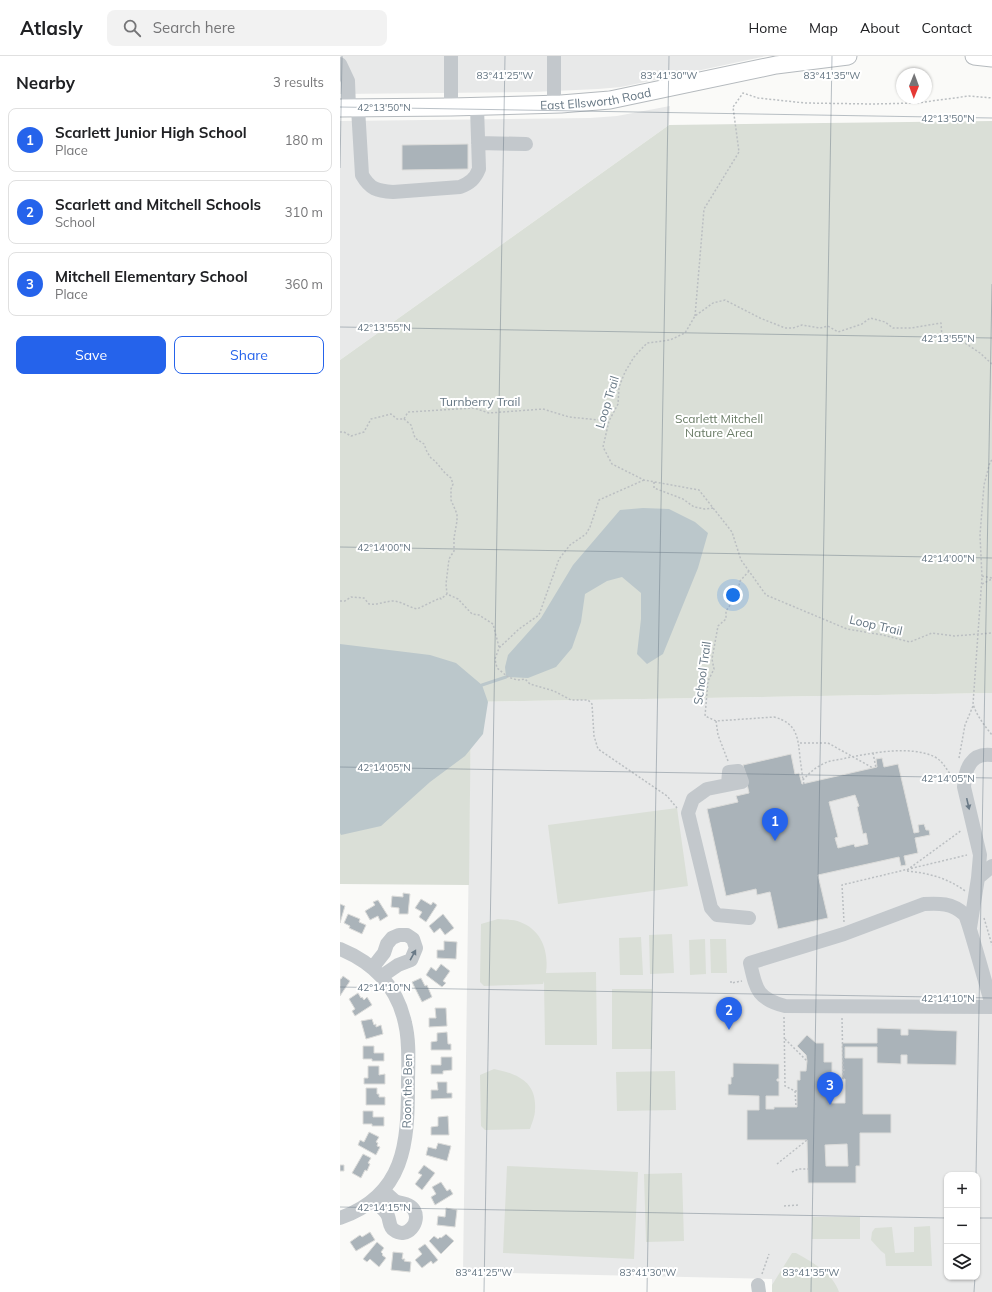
<!DOCTYPE html>
<html lang="en">
<head>
<meta charset="utf-8">
<style>
  body { margin:0; font-family:Mulish,sans-serif; background:#f2f2f2; color:#202124 }
  .controls { position:absolute; right:12px; bottom:12px; display:grid; overflow:hidden; border-radius:8px; box-shadow:0 1px 3px #0004 }
  .controls button { width:36px; height:36px; display:grid; place-items:center; padding:0; border:0; border-bottom:1px solid #e0e0e0; background:#fff; color:#202124; font:20px sans-serif }
  .compass { position:absolute; left:556px; top:12px; width:36px; height:36px; border-radius:50%; background:#fff; box-shadow:0 1px 3px #0004; rotate:181deg }
  .you { position:absolute; left:393px; top:539px; width:14px; height:14px; margin:-10px; border:3px solid #fff; border-radius:50%; background:#1a73e8; box-shadow:0 0 0 6px #1a73e833 }
  .badge { display:grid; place-items:center; width:26px; height:26px; border-radius:50%; background:#2563eb; color:#fff; font-size:13px; font-weight:700 }
  .pin { position:absolute; translate:-50% -33px; filter:drop-shadow(0 1px 2px #0008) }
  .pin::after { content:''; position:absolute; top:21px; width:14px; height:12px; background:inherit; clip-path:polygon(0 0,100% 0,50% 100%) }
  .list { margin:0; padding:0; list-style:none }
  h2 { display:flex; justify-content:space-between; align-items:center; height:52px; margin:0; padding:0 16px; font-size:17px }
  h2 small { font-size:13px; font-weight:400; color:#757577 }
  .list li { display:grid; grid-template-columns:26px 1fr auto; gap:12px; align-items:center; box-sizing:border-box; height:64px; margin:0 8px 8px; padding:0 8px; border:1px solid #e0e0e0; border-radius:8px }
  .list b { display:block; font-size:15px; white-space:nowrap }
  .list p { margin:0; font-size:13px; white-space:nowrap; color:#757577 }
  .list em { font-size:13px; font-style:normal; color:#757577 }
  .actions { display:flex; gap:8px; padding:12px 16px }
  .actions a { flex:1; padding:9px 0; border:1px solid #2563eb; border-radius:8px; text-align:center; font-size:14px; color:#2563eb }
  .actions .main { background:#2563eb; color:#fff }
  .icon { flex:none; width:22px; height:22px; fill:none; stroke:currentColor; stroke-width:2; stroke-linecap:round; stroke-linejoin:round }
  .map { position:relative; flex:none; width:652px; height:1236px; overflow:hidden }
  header { display:flex; align-items:center; gap:24px; box-sizing:border-box; height:56px; padding:0 20px; background:#fff; border-bottom:1px solid #e0e0e0 }
  header strong { font-size:19px }
  nav { display:flex; gap:22px; margin-inline-start:auto; font-size:14px }
  .search { width:280px; height:36px; background:#f2f2f2; display:flex; align-items:center; gap:10px; box-sizing:border-box; padding:0 14px; border-radius:8px; color:#757577; font-size:15px }
  main { display:flex }
  aside { flex:1; background:#fff }
  .map>svg:first-child { display:block }
  .built { fill:#e8e9e9; fill-rule:evenodd }
  .green { fill:#dadfd7 }
  .water { fill:#bbc7cb }
  .lines { fill:none; stroke-linecap:round; stroke-linejoin:round }
  .stream { stroke:#bbc7cb; stroke-width:3 }
  .building { fill:#aab3b9; stroke:#dcdcda; fill-rule:evenodd }
  .major-casing { stroke:#b5babe; stroke-width:19 }
  .path { stroke:#bbbfc2; stroke-width:1.5; stroke-dasharray:2 2; stroke-linecap:butt }
  .minor { stroke:#c3c8cc; stroke-width:14 }
  .major { stroke:#fff; stroke-width:17 }
  .oneway { fill:#6a7a87 }
  .ticks { fill:none; stroke:#657683; stroke-width:1; stroke-opacity:0.45 }
  .labels { text-anchor:middle; dominant-baseline:central; stroke-width:4; stroke-linejoin:round; paint-order:stroke }
  .street-label { font-size:12px; fill:#657683; stroke:#fff }
  .park-label { font-size:12px; fill:#687a64; stroke:#fff }
  .ticks-label { font-size:10px; text-anchor:middle; fill:#657683; stroke:#fff; stroke-width:4; stroke-linejoin:round; paint-order:stroke }
</style>
</head>
<body>
<header>
<strong>Atlasly</strong>
<div class="search"><svg class="icon" aria-label="search" viewBox="0 0 24 24"><circle cx="10" cy="10" r="6"/><path d="M15 15l6 6"/></svg>Search here</div>
<nav><a>Home</a><a>Map</a><a>About</a><a>Contact</a></nav>
</header>
<main>
<aside>
<h2>Nearby<small>3 results</small></h2>
<ul class="list">
<li><span class="badge">1</span><div><b>Scarlett Junior High School</b><p>Place</p></div><em>180 m</em></li>
<li><span class="badge">2</span><div><b>Scarlett and Mitchell Schools</b><p>School</p></div><em>310 m</em></li>
<li><span class="badge">3</span><div><b>Mitchell Elementary School</b><p>Place</p></div><em>360 m</em></li>
</ul>
<div class="actions"><a class="main">Save</a><a>Share</a></div>
</aside>
<div class="map">
<svg width="652" height="1236" viewBox="0 0 652 1236">
  <rect width="100%" height="100%" fill="#fafaf8"/>
  <path class="built" d="M0,0H426L315,24L281,31L258,33L193,36L0,38Z
    M330,50L329,69L0,304V65L250,62L277,60Z
    M652,637V1236H432V1223L123,1216L131,646ZM607,1119H637V1221H607Z"/>
  <path class="green" d="M652,65V637L131,646L129,829L0,828V304L329,69Z
    M337,752L348,830L218,848L208,769Z
    M158,863C165,864 174,863 180,866C202,874 209,896 206,917L256,916L257,989H205L204,925L203,928L144,930L140,926L141,868Z
    M332,878L334,917L310,918L309,879Z
    M301,881L303,919H280L279,882Z
    M365,883L366,918L350,919L349,884Z
    M370,883H386L387,917H371Z
    M272,933H312V993H272Z
    M154,1013C178,1018 197,1026 195,1054C195,1060 192,1067 190,1073L145,1074L141,1070L140,1019Z
    M335,1015L336,1054L277,1055L276,1016Z
    M167,1110L298,1116L294,1203L163,1197Z
    M342,1117L344,1185L306,1186L304,1118Z
    M472,1161H520V1183H472Z
    M590,1170L592,1210H546L545,1198L541,1195L531,1184L532,1176L535,1172L552,1171L555,1197L574,1196V1171Z
    M452,1197H456C473,1207 492,1216 499,1236H432V1229Z"/>
  <path class="water" d="M303,452L329,453L355,466L368,477L358,512L323,598L307,608L297,598L301,563V537L282,521L267,525L245,538L241,566L232,592L216,611L188,622L166,621L165,611L168,599L201,562L233,509L280,454Z
    M0,588L90,599L116,607L142,629L148,646L143,678L125,700L90,726L41,770L1,779L0,777Z"/>
  <g class="lines">
    <path class="stream" d="M142,629L166,621"/>
  </g>
  <path class="building" d="M128,88V113L62,114V89Z
    M451,698L455,718L459,717L462,728L537,711L536,703L542,702L544,711L558,708L574,777L579,776L578,769L584,768L586,774H589L590,779L575,782L578,797L564,800L566,809L561,810L559,801L478,819L488,862L438,873L430,836L417,839L416,833L386,840L367,753L398,746L396,740L409,737L403,709ZM515,739L519,750L517,751L523,778L526,777L528,788L515,791L514,788L498,792L495,782L498,781L489,746Z
    M63,837L70,838L68,858H59V852L51,851L52,840L63,841Z
    M81,843L91,849L93,846L97,849L86,866L79,861L82,856L75,852Z
    M38,844L48,860L40,865L38,860L30,864L25,855L35,849L33,846Z
    M0,848L5,850L0,867Z
    M8,858L20,863L19,866L26,869L22,878L9,872L10,870L4,867Z
    M103,858L114,872L105,879L100,872L94,877L89,870Z
    M104,885L117,886L116,903L97,902V894H104Z
    M101,908L110,915L103,925L106,927L102,931L86,919L91,911L96,915Z
    M3,920L10,925L0,940V923H1Z
    M81,922L85,930L87,929L92,941L82,946L72,926Z
    M18,937L21,942L22,941L24,944L27,941L32,949L15,960L12,955L15,953L9,943Z
    M95,952H106L107,970L89,971V962H96Z
    M32,963L34,969L36,968V971L41,969L43,978L26,983L21,965Z
    M537,972L561,973V979H568V973L617,975L616,1009L567,1008V999H561V1008L537,1007V991H505V1002H523V1058H551V1077H520V1110H516V1127H468L467,1084H407V1054H419V1040L388,1039V1028H391V1021H393V1007L439,1008V1023H437V1025H439V1040H426V1053H434V1051H457V1024H460V1015H466L467,1005L466,999L457,990L467,979L476,987H484V1006H492V1047H505V1023H502V987H537ZM507,1088L508,1110H486L485,1089Z
    M107,976L108,988H111V994H91V986L97,985V977Z
    M23,990H34V997H44V1005H32V1003H23Z
    M101,1001H112V1014L103,1015V1018H91V1009H101Z
    M28,1010H39V1019L45,1018V1028H24V1022H28Z
    M97,1026H107V1037H112V1042L91,1043V1034H98Z
    M26,1032H37V1038H39V1041H45V1049H26Z
    M23,1055H33V1061H44V1070H32V1068H23Z
    M108,1060L109,1079H91V1071L98,1070V1061Z
    M29,1076L39,1081L36,1086L38,1087L37,1090L40,1091L36,1099L18,1089L20,1084L24,1086Z
    M98,1087L111,1090L107,1105L86,1099L88,1091L96,1093Z
    M23,1098L31,1102L28,1107L30,1108L27,1115L25,1114L21,1122L12,1117Z
    M0,1109H4V1115H0Z
    M84,1109L95,1117L82,1134L75,1128L82,1119L78,1117Z
    M101,1126L107,1135L110,1133L113,1138L95,1149L91,1141L96,1138L92,1131Z
    M106,1152L117,1154L115,1171L97,1169L98,1160L105,1161Z
    M30,1176L35,1184L16,1195L10,1186L20,1179L22,1181Z
    M106,1178L114,1185L101,1198L89,1185L94,1180L98,1183L100,1181L101,1182Z
    M37,1186L44,1192L41,1196L43,1198L42,1199L46,1202L39,1211L30,1203L27,1206L23,1203Z
    M85,1188L98,1204L93,1208L91,1205L82,1212L75,1204L82,1198L78,1193Z
    M53,1196L63,1197L62,1203H65L64,1205L71,1206L70,1216L51,1214Z"/>
  <g class="lines">
    <defs>
      <g id="major">
        <path d="M634,0L652,2"/>
        <path id="s1" d="M0,52L111,51L221,48L270,44L436,9L508,0"/>
      </g>
    </defs>
    <use href="#major" class="major-casing"/>
    <path class="path" d="M355,260L364,153L399,96L393,51L403,37L418,42L465,47L533,48L577,47L629,40L652,42
      M652,308L640,297L622,285L602,282L601,267L571,272H553L545,266L530,262L522,268L498,276L488,270L480,272L462,269L453,272H445L420,262L385,244L373,247L355,260L345,277L330,284L307,287L294,301L285,316L279,331L278,348L269,365L263,391L272,408L304,424L359,434L392,476L401,504L426,539L507,573L543,579L570,586L592,577L614,580L652,577
      M64,363L71,369L75,382L84,388L87,396L91,402L95,405L105,417L111,422L113,428L111,433V444L117,458V465L114,482V495L109,503L106,528L107,538L118,543L132,558L139,559L153,568L159,591
      M0,376H4L11,380L24,376L31,363L51,358L57,363H64L68,356L134,352L149,357L203,353L229,361L269,365
      M652,404L650,406L644,429L640,479L642,521L633,648C637,660 644,669 652,679
      M304,424L259,444L250,471L246,478L230,489L219,503L199,559L179,573L159,592L155,603L157,612L168,621L177,624L185,623L190,628L214,635L231,644H248L252,648L254,680L258,693L327,740L337,752
      M314,426V432L343,443L354,451L365,453L373,452
      M409,515L400,525L397,539L386,555V563L378,570L372,603L374,613L368,625L365,660L376,665L434,661C457,667 458,681 460,702C461,709 462,717 463,724
      M642,520L652,522
      M642,528L652,523
      M0,545H5L11,541L24,542L29,548C37,549 43,546 52,545C61,545 68,551 77,553L100,542L101,543L107,538
      M376,665L378,679L388,705
      M460,687H488L533,712
      M533,697L536,712
      M619,702L625,669L633,650
      M464,728L463,724C469,717 476,711 485,707C491,704 499,704 506,702C532,697 570,689 595,701C604,706 606,714 613,721
      M567,814L622,774
      M567,815C588,817 608,822 625,835
      M644,862L652,889
      M504,866L502,829L627,799
      M391,925V927L402,925
      M444,961L445,1030L455,1035H457
      M502,962L503,1014H505
      M445,983L467,1005
      M455,1035L456,1050H457
      M492,1037H495V1032L503,1023V1014
      M437,1108L467,1084
      M452,1116L458,1113H468
      M444,1150L459,1149
      M422,1218L429,1198"/>
    <path class="minor" d="M111,0V51
      M0,8L8,25L9,52
      M214,49V0
      M18,52L22,119C30,133 37,135 53,136L120,131C130,127 135,123 139,113L137,51
      M138,87L186,88
      M388,728L389,716L398,715L402,726L367,733L353,743L348,757L371,852L377,859L409,862
      M638,822L652,810
      M630,872L638,822L640,799L624,731C625,713 631,696 652,699
      M0,893C34,907 57,930 65,967C70,987 68,1008 68,1028C68,1087 65,1139 0,1162
      M33,911L44,897L47,888L52,882L59,879H67L73,883L76,892L71,904L58,909L42,920
      M652,949C648,937 628,862 624,858C612,847 599,847 584,848L504,878L410,907C416,933 417,943 445,950L652,951
      M33,1145C39,1150 45,1153 48,1160C50,1165 49,1171 54,1174C67,1184 81,1166 74,1154C70,1147 61,1148 55,1145C51,1142 47,1138 43,1134
      M418,1229L419,1236"/>
    <use href="#major" class="major"/>
  </g>
  <defs><path id="oneway-solid" d="M-6-.8H1V-3.2L6.5 0L1 3.2V.8H-6Z"/></defs>
  <g class="oneway">
    <use href="#oneway-solid" transform="translate(628 748) rotate(77)"/>
    <use href="#oneway-solid" transform="translate(73 899) rotate(-61)"/>
  </g>
  <path class="ticks" d="M0,51L652,62M0,112L2,0M0,271L652,282M0,491L652,502M0,711L652,722M0,931L652,942M636,1119L652,228M0,1151L607,1162M637,1162H652M144,1236L165,0M307,1236L329,0M471,1236L492,0M634,1236L635,1221"/>
  <g class="labels">
    <g class="street-label">
      <text stroke="none"><textPath href="#s1" startOffset="256">East Ellsworth Road</textPath></text>
      <text x="140" y="345">Turnberry Trail</text>
      <text transform="translate(267 346) rotate(-73)">Loop Trail</text>
      <text transform="translate(536 569) rotate(13)">Loop Trail</text>
      <text transform="translate(362 617) rotate(-82)">School Trail</text>
      <text transform="translate(67 1035) rotate(-89)">Roon the Ben</text>
    </g>
    <g class="park-label">
      <text x="379" y="362">Scarlett Mitchell<tspan x="379" dy="14">Nature Area</tspan></text>
    </g>
  </g>
  <g class="ticks-label">
    <text x="165" y="23">83°41'25"W</text>
    <text x="329" y="23">83°41'30"W</text>
    <text x="492" y="23">83°41'35"W</text>
    <text x="44" y="55">42°13'50"N</text>
    <text x="608" y="66">42°13'50"N</text>
    <text x="44" y="275">42°13'55"N</text>
    <text x="608" y="286">42°13'55"N</text>
    <text x="44" y="495">42°14'00"N</text>
    <text x="608" y="506">42°14'00"N</text>
    <text x="44" y="715">42°14'05"N</text>
    <text x="608" y="726">42°14'05"N</text>
    <text x="44" y="935">42°14'10"N</text>
    <text x="608" y="946">42°14'10"N</text>
    <text x="44" y="1155">42°14'15"N</text>
    <text x="144" y="1220">83°41'25"W</text>
    <text x="308" y="1220">83°41'30"W</text>
    <text x="471" y="1220">83°41'35"W</text>
  </g>
</svg>
<div class="controls">
<button>+</button>
<button>−</button>
<button><svg class="icon" aria-label="layers" viewBox="0 0 24 24"><path d="M12 4l9 5-9 5-9-5zM3 14l9 5 9-5"/></svg></button>
</div>
<svg class="compass" viewBox="-18 -18 36 36"><path d="M0-13l5 13h-10z" fill="#e53935"/><path d="M0 13l5-13h-10z" fill="#757577"/></svg>
<div class="you"></div>
<div class="pin badge" style="left:435px;top:785px">1</div>
<div class="pin badge" style="left:389px;top:974px">2</div>
<div class="pin badge" style="left:490px;top:1049px">3</div>
</div>
</main>
</body>
</html>
